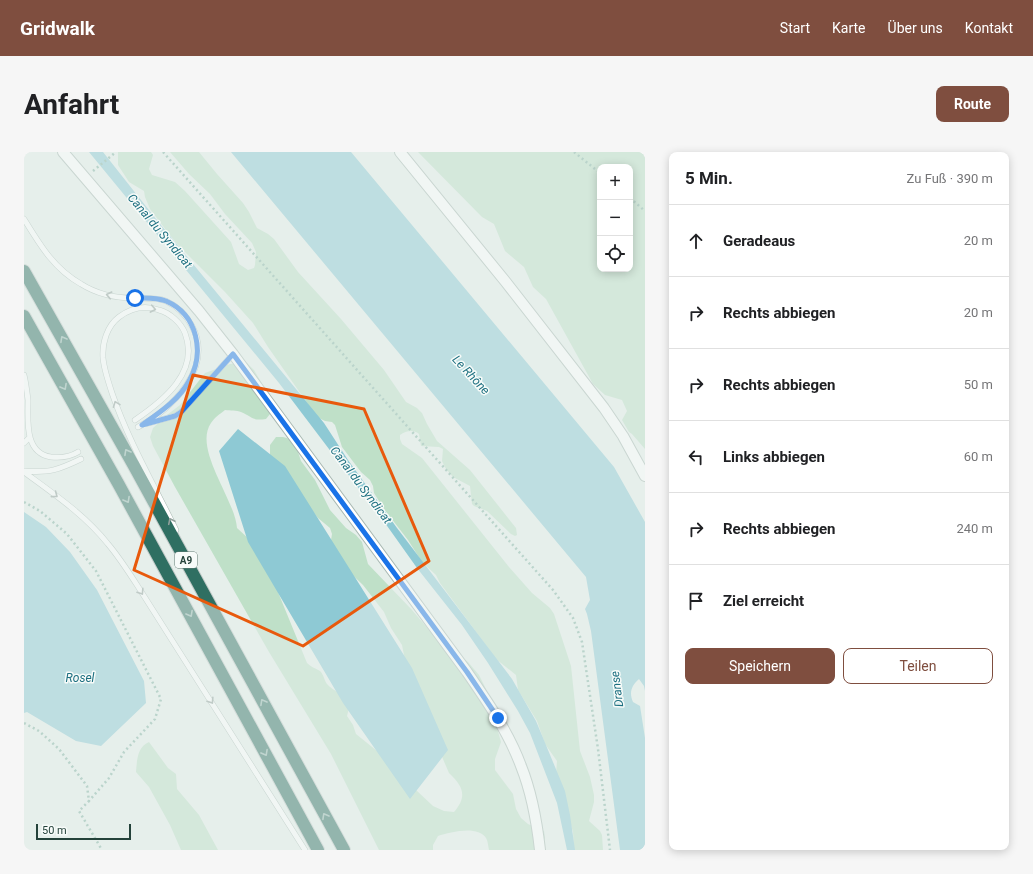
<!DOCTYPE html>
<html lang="de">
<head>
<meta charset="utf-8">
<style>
  body { margin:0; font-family:Roboto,sans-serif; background:#f6f6f6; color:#202124 }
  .controls { position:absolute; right:12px; top:12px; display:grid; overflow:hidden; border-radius:8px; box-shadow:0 2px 10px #0003 }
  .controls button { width:36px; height:36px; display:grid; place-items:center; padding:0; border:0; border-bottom:1px solid #e0e0e0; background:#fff; color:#202124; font:20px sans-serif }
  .scale { position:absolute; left:12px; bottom:10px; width:95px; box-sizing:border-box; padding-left:4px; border:2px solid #24423a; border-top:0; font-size:11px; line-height:14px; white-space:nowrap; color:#24423a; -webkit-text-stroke:3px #f7fbf9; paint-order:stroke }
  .stop { position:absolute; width:12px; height:12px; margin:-9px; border:3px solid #1a73e8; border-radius:50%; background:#fff }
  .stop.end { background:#1a73e8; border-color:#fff; box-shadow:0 1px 4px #0008 }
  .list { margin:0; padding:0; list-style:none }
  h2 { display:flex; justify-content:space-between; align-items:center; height:52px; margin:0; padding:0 16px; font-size:17px }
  h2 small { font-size:13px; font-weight:400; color:#757577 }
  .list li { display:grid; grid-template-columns:26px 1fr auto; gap:12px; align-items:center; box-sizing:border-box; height:72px; padding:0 16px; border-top:1px solid #e0e0e0 }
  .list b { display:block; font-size:15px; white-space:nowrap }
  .list em { font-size:13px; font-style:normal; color:#757577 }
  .actions { display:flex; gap:8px; padding:12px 16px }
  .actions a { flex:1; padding:9px 0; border:1px solid #7f4e3f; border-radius:8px; text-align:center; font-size:14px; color:#7f4e3f }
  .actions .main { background:#7f4e3f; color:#fff }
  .icon { flex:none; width:22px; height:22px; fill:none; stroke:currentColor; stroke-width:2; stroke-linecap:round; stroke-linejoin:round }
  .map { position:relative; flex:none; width:621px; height:698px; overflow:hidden; border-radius:8px }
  header { display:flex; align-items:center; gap:24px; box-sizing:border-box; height:56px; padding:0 20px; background:#7f4e3f; color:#fff }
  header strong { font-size:19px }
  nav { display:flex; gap:22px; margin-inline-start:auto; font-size:14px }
  .intro { display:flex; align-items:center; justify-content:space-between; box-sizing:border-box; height:96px; padding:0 24px }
  h1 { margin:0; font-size:28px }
  .button { padding:10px 18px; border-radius:8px; background:#7f4e3f; color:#fff; font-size:14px; font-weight:700 }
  main { display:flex; gap:24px; padding:0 24px }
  aside { flex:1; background:#fff; border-radius:8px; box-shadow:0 2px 10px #0003 }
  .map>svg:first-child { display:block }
  .green { fill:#bfe0c8; fill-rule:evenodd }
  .water { fill:#8ec9d4 }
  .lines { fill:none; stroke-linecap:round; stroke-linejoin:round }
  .lane-casing { stroke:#a8b8b2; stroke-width:6 }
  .street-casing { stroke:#a8b8b2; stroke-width:12 }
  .highway-casing { stroke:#c2cac8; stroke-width:14 }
  .path { stroke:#86b3a5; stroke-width:2.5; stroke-dasharray:2 3; stroke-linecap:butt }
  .lane { stroke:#fff; stroke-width:5 }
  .street { stroke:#fff; stroke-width:10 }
  .highway { stroke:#2f6f62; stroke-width:12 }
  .oneway { stroke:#92a09c }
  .oneway2 { stroke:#93b5ae }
  .route { stroke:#1a73e8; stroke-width:5 }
  .marked { fill:none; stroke:#e8590c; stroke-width:3; stroke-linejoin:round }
  .labels { text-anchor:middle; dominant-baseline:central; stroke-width:3; stroke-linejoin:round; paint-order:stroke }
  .shield { fill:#f7fbf9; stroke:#637a73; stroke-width:1 }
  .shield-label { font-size:10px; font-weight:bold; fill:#24423a }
  .water-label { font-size:12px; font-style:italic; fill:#1c6f80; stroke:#f7fbf9 }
</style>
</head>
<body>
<header>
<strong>Gridwalk</strong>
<nav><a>Start</a><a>Karte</a><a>Über uns</a><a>Kontakt</a></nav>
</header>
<div class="intro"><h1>Anfahrt</h1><a class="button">Route</a></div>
<main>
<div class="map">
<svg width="621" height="698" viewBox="0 0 621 698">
  <rect width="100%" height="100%" fill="#e6efeb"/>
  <path class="green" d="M94,0H127L129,3L125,17L128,23L151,30L161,39L207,90L215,112L224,118L230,116L231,113L232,100L228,91L201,62L186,42L165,22L146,0H175L193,22L219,51L225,60L233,76L244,82L250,87L274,120L317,167L360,218L382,250L393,256L398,261L403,272L413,289L446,318L492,376L493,383L491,384L487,382L463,359L450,354L448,352L446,334L429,325L422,317L418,309L419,297L415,295L397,294L395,282C389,277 382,279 376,283V287L378,292L398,306L485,415L508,441L526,456L530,462L547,514L556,599L566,625L570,643V650L565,669L576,679L578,683L579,698H550L549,680L532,622L533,609L521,592L513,569L494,538L492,523L472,507L416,431L412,423L398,410L384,388L360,357L350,341L349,334L346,328L337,320L318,295L311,273L308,270L301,269L293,265L244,195L229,171L201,140L153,92L145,82L126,57L121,45L120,39L105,30L94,13Z
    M394,0H621V297L608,282L605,280L598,268L603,259L598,248L581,243L569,232L522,147L509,135L500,115L481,99L470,72L458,65ZM576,15H606V117H576Z
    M223,211L230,218L243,240L246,262L242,267C228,269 229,265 217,260C213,258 206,259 201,258C196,262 191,265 187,271C169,297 211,347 213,376L226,388L247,423L283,511C287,515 291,516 296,519C300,523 300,528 303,532C309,539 320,543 327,548L323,564L329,573L332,582L358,603L375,622L409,654L420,659L430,660C443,645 440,635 425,621L385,528L378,493L367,476L360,460L339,433L314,409L306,395L308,382L306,376L294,366L246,305V293L252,285H259L266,287L273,297L277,309L291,328L306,358L322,376L332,383L338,390L344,412L388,458L406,479L444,510L455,523L462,537L477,590L471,607V618L489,642L492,657L497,666L504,672L520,679L521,686L516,698H465C464,694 464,689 462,686C454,673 426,680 414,684L409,693V698H355L307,602L245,500L151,335L129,294L126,285L129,276L143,263L156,253L181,221L206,212Z
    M125,590L144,616L152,622L153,637L175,663L194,698H157L146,673L125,635L112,620C113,609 113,595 125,590Z"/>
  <path class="water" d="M65,0H79L132,67L300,271L324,308L373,376L488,527L512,569L541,639L546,663L551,698H543L533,651L506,581L494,559L464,511L438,473L393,416L361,371L255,231Z
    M207,0H327L590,315L621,370V539L620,534L615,527C607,534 605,541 609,550L616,554L621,586V698H596L567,479L563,462L561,457L566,448L562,425Z
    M214,277L261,314L388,516L424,598L386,647L319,551L224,390L195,299Z
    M0,360L22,375L46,400L73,438L120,529L122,551L77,594L52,589L3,560L0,561Z"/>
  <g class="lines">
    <defs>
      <path id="lane" d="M0,67C16,93 30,117 57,132C73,142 90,146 109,146C120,147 131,145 142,149C153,154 162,163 168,174C190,215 149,257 114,275
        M0,223C2,231 3,240 4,248C4,268 0,301 27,305C37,306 46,305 54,300
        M111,268C139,249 176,220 161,181C157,171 146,161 135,158C121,153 107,156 95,165C83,174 78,191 79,206C80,217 84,229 88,241C104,288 130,333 152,378
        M121,272L151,264L157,260L209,202
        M0,291L6,285
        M0,319C26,321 34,318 57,307
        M0,320C30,342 61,363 84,392C95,405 104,419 113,433L281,698"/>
      <path id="street" d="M39,0L175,159L209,202L443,520C463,549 485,581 497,614C507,639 513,671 516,698
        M376,0L481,129L580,256L599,284L621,324"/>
      <path id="highway" d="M0,119L110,314L320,698
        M0,164L95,333L294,698"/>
    </defs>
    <use href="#lane" class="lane-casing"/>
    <use href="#street" class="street-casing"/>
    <use href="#highway" class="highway-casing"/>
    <path class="path" d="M139,0L529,438L549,466L558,490L574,597L586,698
      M550,0L576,21
      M69,19L92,0
      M606,46L621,59
      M0,350L16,359L43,382L72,419L137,547L131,567L100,600L85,626L65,649
      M0,571L15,579L35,597L63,634L65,649L55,659L78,698"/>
    <use href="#lane" class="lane"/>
    <use href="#street" class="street"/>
    <use href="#highway" class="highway"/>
  </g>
  <defs><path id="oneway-chevron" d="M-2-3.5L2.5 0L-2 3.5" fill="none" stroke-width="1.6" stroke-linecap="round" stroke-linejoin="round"/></defs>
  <g class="oneway">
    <use href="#oneway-chevron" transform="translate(85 143) rotate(-167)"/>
    <use href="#oneway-chevron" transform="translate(129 157) rotate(11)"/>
    <use href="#oneway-chevron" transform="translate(92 252) rotate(-111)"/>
    <use href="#oneway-chevron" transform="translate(31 343) rotate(37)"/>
    <use href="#oneway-chevron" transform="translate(147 369) rotate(-116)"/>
    <use href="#oneway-chevron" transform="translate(117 440) rotate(57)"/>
    <use href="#oneway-chevron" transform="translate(187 549) rotate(57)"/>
  </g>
  <g class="oneway2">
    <use href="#oneway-chevron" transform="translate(39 187) rotate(-119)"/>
    <use href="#oneway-chevron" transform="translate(40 235) rotate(61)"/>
    <use href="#oneway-chevron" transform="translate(103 300) rotate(-119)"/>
    <use href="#oneway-chevron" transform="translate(103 348) rotate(61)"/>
    <use href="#oneway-chevron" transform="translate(166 462) rotate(61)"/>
    <use href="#oneway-chevron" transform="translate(239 550) rotate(-119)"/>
    <use href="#oneway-chevron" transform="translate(241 601) rotate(61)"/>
    <use href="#oneway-chevron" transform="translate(301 664) rotate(-119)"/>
  </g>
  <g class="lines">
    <path class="route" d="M111,146C121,146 132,145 142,149C174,163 181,201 165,229C155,248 135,261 118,273L151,264L157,260L209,202L443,520L474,566"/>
  </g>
  <path d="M0 0H621V698H0ZM169,223L340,257L405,409L279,494L110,418Z" fill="#e6efeb" fill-opacity=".55" fill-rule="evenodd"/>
  <path class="marked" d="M169,223L340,257L405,409L279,494L110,418Z"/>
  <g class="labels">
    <rect class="shield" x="151" y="400" width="22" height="16" rx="3"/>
    <g class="shield-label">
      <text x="162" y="408">A9</text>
    </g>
    <g class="water-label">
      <text transform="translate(136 79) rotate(50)">Canal du Syndicat</text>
      <text transform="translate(447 223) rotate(47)">Le Rhône</text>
      <text transform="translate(337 333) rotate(53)">Canal du Syndicat</text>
      <text x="56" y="526">Rosel</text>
      <text transform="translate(593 537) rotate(-97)">Dranse</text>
    </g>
  </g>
</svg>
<div class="controls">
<button>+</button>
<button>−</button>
<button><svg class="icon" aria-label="locate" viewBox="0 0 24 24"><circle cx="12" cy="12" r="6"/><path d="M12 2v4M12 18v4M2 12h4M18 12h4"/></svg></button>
</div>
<div class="scale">50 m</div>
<div class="stop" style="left:111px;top:146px"></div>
<div class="stop end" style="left:474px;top:566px"></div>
</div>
<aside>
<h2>5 Min.<small>Zu Fuß · 390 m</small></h2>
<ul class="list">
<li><svg class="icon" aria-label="ahead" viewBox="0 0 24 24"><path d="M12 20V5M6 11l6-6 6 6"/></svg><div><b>Geradeaus</b></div><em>20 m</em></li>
<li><svg class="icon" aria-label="right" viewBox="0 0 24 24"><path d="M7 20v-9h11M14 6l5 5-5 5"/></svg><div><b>Rechts abbiegen</b></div><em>20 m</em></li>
<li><svg class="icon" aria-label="right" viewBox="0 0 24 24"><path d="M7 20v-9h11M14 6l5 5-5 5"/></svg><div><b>Rechts abbiegen</b></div><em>50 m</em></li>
<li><svg class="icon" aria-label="left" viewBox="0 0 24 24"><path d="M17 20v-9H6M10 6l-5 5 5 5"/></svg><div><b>Links abbiegen</b></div><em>60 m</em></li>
<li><svg class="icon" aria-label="right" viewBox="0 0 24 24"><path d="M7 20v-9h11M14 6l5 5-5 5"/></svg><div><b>Rechts abbiegen</b></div><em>240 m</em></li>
<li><svg class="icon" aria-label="arrive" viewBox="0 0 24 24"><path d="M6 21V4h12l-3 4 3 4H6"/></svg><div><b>Ziel erreicht</b></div></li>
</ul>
<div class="actions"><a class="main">Speichern</a><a>Teilen</a></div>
</aside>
</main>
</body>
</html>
